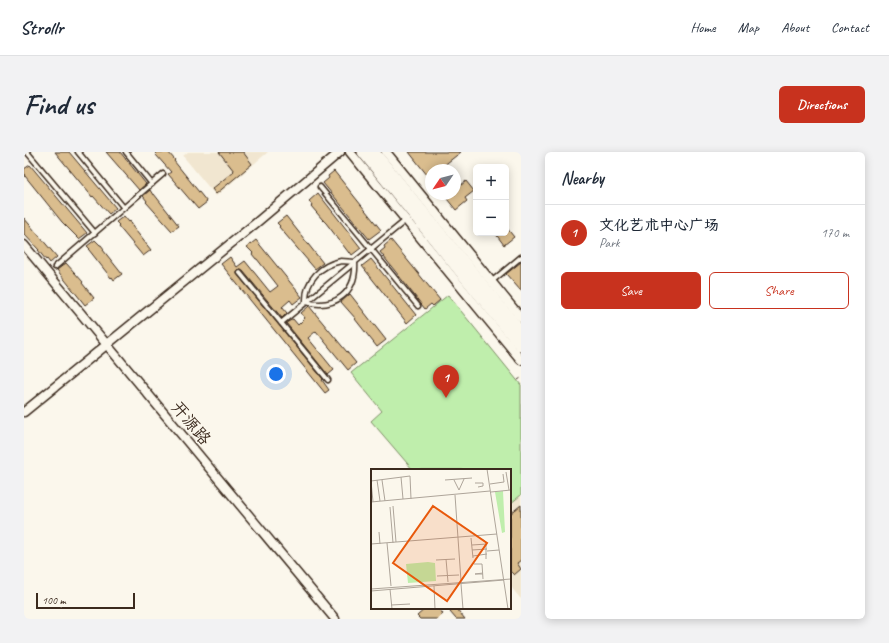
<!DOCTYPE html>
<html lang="en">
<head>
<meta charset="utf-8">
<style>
  body { margin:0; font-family:Caveat,"LXGW WenKai TC",sans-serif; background:#f2f2f3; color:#1f2937 }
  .controls { position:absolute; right:12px; top:12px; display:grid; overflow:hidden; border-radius:6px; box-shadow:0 2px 10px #0003 }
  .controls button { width:36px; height:36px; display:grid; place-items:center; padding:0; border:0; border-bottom:1px solid #e0e1e3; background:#fff; color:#1f2937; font:20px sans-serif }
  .compass { position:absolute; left:401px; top:12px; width:36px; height:36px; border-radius:50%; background:#fff; box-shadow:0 2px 10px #0003; rotate:235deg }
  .scale { position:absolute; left:12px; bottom:10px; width:99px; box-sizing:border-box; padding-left:4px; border:2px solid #3b2a1e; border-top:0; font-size:11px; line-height:14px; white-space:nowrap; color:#3b2a1e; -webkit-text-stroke:3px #fbf7ec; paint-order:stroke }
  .you { position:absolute; left:252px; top:222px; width:14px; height:14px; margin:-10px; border:3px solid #fff; border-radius:50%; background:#1a73e8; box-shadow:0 0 0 6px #1a73e833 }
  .badge { display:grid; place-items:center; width:26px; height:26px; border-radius:50%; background:#c8321e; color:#fff; font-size:13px; font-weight:700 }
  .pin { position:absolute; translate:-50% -33px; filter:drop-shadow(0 1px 2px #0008) }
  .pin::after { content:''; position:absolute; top:21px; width:14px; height:12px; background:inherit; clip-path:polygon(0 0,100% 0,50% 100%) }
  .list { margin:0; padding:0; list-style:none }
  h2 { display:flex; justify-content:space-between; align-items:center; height:52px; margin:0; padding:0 16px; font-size:17px }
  h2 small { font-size:13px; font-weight:400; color:#747a83 }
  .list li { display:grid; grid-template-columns:26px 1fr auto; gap:12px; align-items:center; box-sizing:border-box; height:56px; padding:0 16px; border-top:1px solid #e0e1e3 }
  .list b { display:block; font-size:15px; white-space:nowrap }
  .list p { margin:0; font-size:13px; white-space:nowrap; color:#747a83 }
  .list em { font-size:13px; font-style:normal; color:#747a83 }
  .actions { display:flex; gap:8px; padding:12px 16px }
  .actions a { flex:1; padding:9px 0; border:1px solid #c8321e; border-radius:6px; text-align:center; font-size:14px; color:#c8321e }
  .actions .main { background:#c8321e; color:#fff }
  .map { position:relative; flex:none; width:497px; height:467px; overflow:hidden; border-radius:6px }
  header { display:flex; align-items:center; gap:24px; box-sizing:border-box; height:56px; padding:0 20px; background:#fff; border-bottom:1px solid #e0e1e3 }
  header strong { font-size:19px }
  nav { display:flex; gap:22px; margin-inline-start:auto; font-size:14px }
  .intro { display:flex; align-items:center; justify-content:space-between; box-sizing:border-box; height:96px; padding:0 24px }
  h1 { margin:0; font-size:28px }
  .button { padding:10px 18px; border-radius:6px; background:#c8321e; color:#fff; font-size:14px; font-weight:700 }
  main { display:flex; gap:24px; padding:0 24px }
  aside { flex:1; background:#fff; border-radius:6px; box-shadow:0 2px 10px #0003 }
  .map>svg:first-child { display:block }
  .built { fill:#f1e6d0 }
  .green { fill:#bfeeac; stroke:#7d8c65 }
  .building { fill:#dabd8e; stroke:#3b2a1e }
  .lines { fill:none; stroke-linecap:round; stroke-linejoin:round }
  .lane-casing { stroke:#3b2a1e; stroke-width:7 }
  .street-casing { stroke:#3b2a1e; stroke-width:11 }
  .secondary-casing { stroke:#3b2a1e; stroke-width:14 }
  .path { stroke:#3b2a1e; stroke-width:1; stroke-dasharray:3 3; stroke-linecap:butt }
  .lane { stroke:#fbf7ec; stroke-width:4 }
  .street { stroke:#fbf7ec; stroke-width:8 }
  .secondary { stroke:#fbf7ec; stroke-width:11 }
  .labels { text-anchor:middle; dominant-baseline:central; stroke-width:3; stroke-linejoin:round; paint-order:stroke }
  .street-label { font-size:17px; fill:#3b2a1e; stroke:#fbf7ec }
  .inset-road { fill:none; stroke:#aea59a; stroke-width:1 }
  .view { fill:#e8590c; fill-opacity:0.15; stroke:#e8590c; stroke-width:2 }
  .inset-edge { fill:none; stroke:#3b2a1e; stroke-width:2 }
</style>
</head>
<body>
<header>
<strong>Strollr</strong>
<nav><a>Home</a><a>Map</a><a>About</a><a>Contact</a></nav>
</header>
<div class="intro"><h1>Find us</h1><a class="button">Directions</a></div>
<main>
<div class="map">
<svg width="497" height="467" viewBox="0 0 497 467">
  <rect width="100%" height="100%" fill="#fbf7ec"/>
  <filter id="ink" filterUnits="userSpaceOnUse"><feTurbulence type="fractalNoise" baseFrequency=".025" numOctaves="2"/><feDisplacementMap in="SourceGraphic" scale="8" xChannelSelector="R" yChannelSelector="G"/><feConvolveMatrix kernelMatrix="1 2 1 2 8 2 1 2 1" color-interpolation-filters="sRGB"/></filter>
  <g filter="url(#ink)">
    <path class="built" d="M164,0H244L192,44L159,4Z
      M497,343V447L486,434V352Z"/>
    <path class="green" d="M424,143L497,233V343L486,352V318H389L347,269L358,259L327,221Z"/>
    <path class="building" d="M31,0H45L92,56L85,62L69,44L68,45L65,41Z
      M82,0H96L122,32L115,38Z
      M131,0H144L151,8L150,9L183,50L174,57L144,22L147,20L132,3L133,2Z
      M195,0H219L228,12L192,42L188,37L210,19Z
      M385,0H437L414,18H407V28Z
      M6,13L63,81L55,87L38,70L1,24L2,23L0,21V17Z
      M310,19L357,78L345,87L299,31L305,26L304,24Z
      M442,29L450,39L441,46L443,49L432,58L419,42H431V38Z
      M126,38L129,43L130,42L155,74L148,79L122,50L123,49L119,44Z
      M294,41L337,96L328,103L326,100L325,101L302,71L298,67L287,54L288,53L285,49Z
      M100,64L105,70L106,69L109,74H108L127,98L119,104L94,74L95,73L92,70Z
      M262,64L299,111L291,117L255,75L256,74L253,71Z
      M0,66L33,105L26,111L23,107L22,108L14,98H15L0,82Z
      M482,75L490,85L480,93L471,81H482Z
      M71,88L76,93H77L80,97L79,98L98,122L90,128L88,125L87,126L65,98L66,97L63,94Z
      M232,88L278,145L269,152L266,148L258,155L263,161L258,166L219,119L214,118L213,122L299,227L298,228L305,238L301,241L197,112L206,105L213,115L221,109L246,140L254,134L233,107H232L228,102L229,101L223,95Z
      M367,88L416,148L409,154L407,152L401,157L356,100L361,96L360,94Z
      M347,107L392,163L383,171L338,114Z
      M497,110V139L482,122Z
      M42,111L59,130L58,131L70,146L61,153L33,118Z
      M326,142L362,188L353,195L331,167H332L317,150Z
      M285,154L332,211L324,218L292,179L284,186L310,218L304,223L262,171L269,167L274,173L281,166L277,161Z
      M497,353V408L493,411L497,417L490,423L486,419V362Z
      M402,456H414L419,462L413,467H396L393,464Z
      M432,456L441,467H432L426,460Z"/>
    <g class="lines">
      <defs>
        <path id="lane" d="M3,0L71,81
          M54,0L100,56
          M102,0L128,32
          M296,35L394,154
          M317,109L331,110C333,140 311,158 282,150C281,128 297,113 317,109Z
          M31,115L139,22
          M216,121L304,228
          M467,130L497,105
          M257,171L382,68"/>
        <path id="street" d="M326,0L497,208
          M362,0L497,166
          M0,93L311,467
          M0,260L232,71L316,0"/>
        <path id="secondary" d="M339,0L497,194
          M350,0L497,180"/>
      </defs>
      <use href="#lane" class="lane-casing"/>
      <use href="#street" class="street-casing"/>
      <use href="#secondary" class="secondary-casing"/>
      <path class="path" d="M494,228L497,226"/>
      <use href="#lane" class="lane"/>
      <use href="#street" class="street"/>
      <use href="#secondary" class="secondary"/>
    </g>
  </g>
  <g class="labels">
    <g class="street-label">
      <text transform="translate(167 271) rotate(50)">开源路</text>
    </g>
  </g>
  <g transform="translate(347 317)">
    <rect width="140" height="140" fill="#fbf7ec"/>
    <path d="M132,22L134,63L131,64L124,23ZM57,93L64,94L65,112L37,114L35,95Z" fill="#bfeeac"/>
    <path class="inset-road" d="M116,0L137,140M135,3L138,21M30,8L32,30M6,11L9,32M11,11L14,32M74,11L101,9M83,11L88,21L93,10M0,12L39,7L40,30M0,12L2,33M104,14H112V17L107,18M119,15L133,13L132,5M120,23L140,21M84,26L90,112M0,33L119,22M22,37L25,73M19,38L22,74M8,63L9,75M100,69L102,89M111,70L115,73V90M16,74L20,117M0,75L126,65M101,76L116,75M101,81L116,80M116,82L128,81M102,87L116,85M75,90L77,113M65,91L84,90M103,95H111L112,110M112,104L104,105H112M66,107L88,106M90,115L92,140M63,117L64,140M0,120L140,110M19,120L21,140M0,122L133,111M20,136L39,135"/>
    <path class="view" d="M62,37L116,74L76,132L22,94Z"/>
    <rect width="140" height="140" class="inset-edge"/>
  </g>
</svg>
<div class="controls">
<button>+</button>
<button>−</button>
</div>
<svg class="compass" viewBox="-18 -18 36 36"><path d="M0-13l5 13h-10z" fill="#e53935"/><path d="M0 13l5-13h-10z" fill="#747a83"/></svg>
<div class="scale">100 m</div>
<div class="you"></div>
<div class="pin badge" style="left:422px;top:246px">1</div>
</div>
<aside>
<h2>Nearby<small></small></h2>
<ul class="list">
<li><span class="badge">1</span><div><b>文化艺术中心广场</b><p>Park</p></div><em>170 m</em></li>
</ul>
<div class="actions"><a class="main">Save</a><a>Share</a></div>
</aside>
</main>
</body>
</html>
